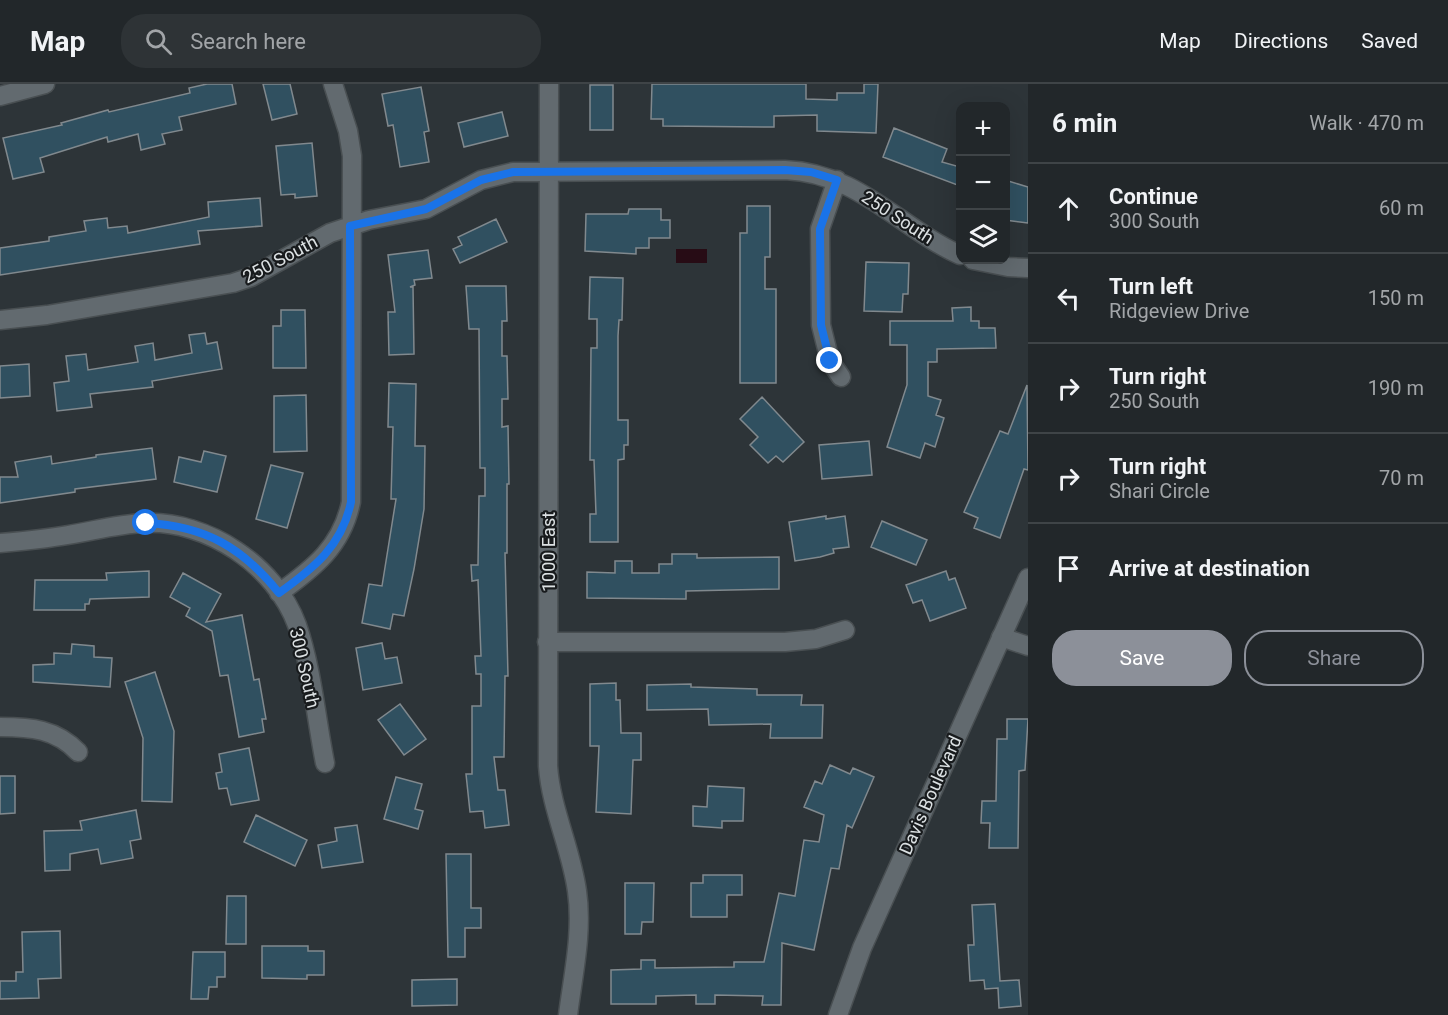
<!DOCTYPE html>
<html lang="en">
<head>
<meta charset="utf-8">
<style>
  body { margin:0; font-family:Roboto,sans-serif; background:#2e3336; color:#f1f3f6 }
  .controls { position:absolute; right:18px; top:18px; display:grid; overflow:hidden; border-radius:12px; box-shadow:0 6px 24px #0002 }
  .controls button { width:54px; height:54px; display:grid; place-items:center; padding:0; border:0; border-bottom:2px solid #3f4447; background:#22272a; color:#f1f3f6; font:30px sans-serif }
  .stop { position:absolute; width:18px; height:18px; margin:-14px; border:4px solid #1a73e8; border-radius:50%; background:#fff }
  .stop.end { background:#1a73e8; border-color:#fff; box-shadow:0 2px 6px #0008 }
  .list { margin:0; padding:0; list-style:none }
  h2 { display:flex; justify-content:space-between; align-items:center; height:78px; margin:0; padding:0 24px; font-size:26px }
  h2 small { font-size:20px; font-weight:400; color:#a2a5a8 }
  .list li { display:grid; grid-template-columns:39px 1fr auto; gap:18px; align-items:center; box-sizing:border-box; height:90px; padding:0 24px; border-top:2px solid #3f4447 }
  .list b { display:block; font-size:22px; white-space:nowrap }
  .list p { margin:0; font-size:20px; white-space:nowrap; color:#a2a5a8 }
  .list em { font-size:20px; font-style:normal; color:#a2a5a8 }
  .actions { display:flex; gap:12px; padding:18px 24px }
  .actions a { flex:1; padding:14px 0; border:2px solid #8c9099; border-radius:24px; text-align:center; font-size:21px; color:#8c9099 }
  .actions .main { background:#8c9099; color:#fff }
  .icon { flex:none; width:33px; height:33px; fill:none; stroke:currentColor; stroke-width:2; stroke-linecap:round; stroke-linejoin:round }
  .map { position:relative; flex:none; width:1028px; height:931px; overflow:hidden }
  header { display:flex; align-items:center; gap:36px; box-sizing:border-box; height:84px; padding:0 30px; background:#22272a; border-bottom:2px solid #3f4447 }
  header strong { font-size:28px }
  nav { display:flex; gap:33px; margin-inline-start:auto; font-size:21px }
  .search { width:420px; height:54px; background:#2e3336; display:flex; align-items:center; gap:15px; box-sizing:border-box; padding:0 21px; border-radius:24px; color:#a2a5a8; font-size:22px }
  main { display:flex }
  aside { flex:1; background:#22272a }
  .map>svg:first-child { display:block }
  .water { fill:#270c15 }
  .building { fill:#305060; stroke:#81898e; stroke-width:1.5 }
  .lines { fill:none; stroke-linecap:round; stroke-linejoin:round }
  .street-casing { stroke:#494f52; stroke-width:21 }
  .secondary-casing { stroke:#494f52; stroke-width:21 }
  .street { stroke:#626a6f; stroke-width:18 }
  .secondary { stroke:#626a6f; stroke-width:18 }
  .route { stroke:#1a73e8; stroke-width:8 }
  .labels { text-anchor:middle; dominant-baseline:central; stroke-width:4.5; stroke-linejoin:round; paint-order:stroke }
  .street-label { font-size:18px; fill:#dce1e3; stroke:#181b1d }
</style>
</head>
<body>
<header>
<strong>Map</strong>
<div class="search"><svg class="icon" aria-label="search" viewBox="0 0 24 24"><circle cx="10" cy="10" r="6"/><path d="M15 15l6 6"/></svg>Search here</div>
<nav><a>Map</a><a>Directions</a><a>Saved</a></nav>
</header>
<main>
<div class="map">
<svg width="1028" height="931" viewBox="0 0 1028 931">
  <rect width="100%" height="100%" fill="#2d3438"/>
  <path class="water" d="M676,165H707V179H676Z"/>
  <path class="building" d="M207,0H232L236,20L179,33L182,46L162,50L165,60L141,66L138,50L108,58L107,53L40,74L44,88L13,95L3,54L62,41L61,39L108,26L109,28L190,9L189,4Z
    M263,0H290L297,30L272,36Z
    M652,0H806V15L837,16V9H864V0H878L876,49L817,47V31L774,32V43L663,42V35H651Z
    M590,1H613V46H590Z
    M421,3L429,47L424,48L429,78L400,83L393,41L388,42L382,10Z
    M502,28L508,52L464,63L458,39Z
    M894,44L947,65L942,78L960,83V102L883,73Z
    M312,59L317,112L295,114V110L281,111L276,62Z
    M1005,96L1028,103V139L1005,136Z
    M260,114L262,142L198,147L200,160L0,191V164L49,157V153L86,147L84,137L107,134L108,144L127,142L128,149L209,133L208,118Z
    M747,122H770V173H765V205H776V299H740V149H747Z
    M629,125H661V136H670V154H649V164H636V170L585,167L586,130H628Z
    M496,135L507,158L460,179L453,165L462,161L458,153Z
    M428,166L432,194L414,196L415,201L410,203H413L414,270L389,271L388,228H395L388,171Z
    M866,178L909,179L908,210H903L902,228L864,227Z
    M590,193L623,194L622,236H619L618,252V336H628V361H624V375L618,376V458H590V430H596L594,376H590L591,264H597V235H589Z
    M466,202H506L507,237H502V272H507L508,315H502V343L508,342L509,400H507V469H505L508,592H505L504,673H494L498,706H505L509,741L485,744L483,727L470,728L466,690H472V622H481V590H476L475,572H481L478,496L472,497L471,481H478L479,412H485V384H480L479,245H469Z
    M971,223V237H979V244H995L996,264L937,265V278H928V312L941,316L936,331L944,334L935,363L925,359L920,374L887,363L907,301V261H890V237H953L952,224Z
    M281,226H305L306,284H273V242H281Z
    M205,249L207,260L217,258L222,285L152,297L153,303L90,310L92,323L57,327L54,299L69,297L66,272L86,270L88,286L138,278L135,262L153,259L155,276L192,269L189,251Z
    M29,280L30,312L0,314V282Z
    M389,299L416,300L415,362H425L424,425L414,485L404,532L393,530L390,545L362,539L369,500L382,502L396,415H391L393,343H388Z
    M1027,301L1028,386L1024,385L1000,454L974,444L978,434L964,428L1000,347L1008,350Z
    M306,311L307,367L274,368V312Z
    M762,313L804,358L783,378L776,372L768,379L750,361L758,353L740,335Z
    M869,357L872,391L822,395L819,361Z
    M152,364L156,395L75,405V408L0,419V393H18L15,378L51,372L52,380L96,373V371Z
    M204,367L226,372L217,408L174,398L179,373L201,378Z
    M271,381L303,389L287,444L256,435Z
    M826,432V435L845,432L849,463L833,465L834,469L820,473L795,477L789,438Z
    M882,437L927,456L916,481L871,463Z
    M672,470H697V474L779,473V505L686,507V515L587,514V488L615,489V477H632V489H659V480H672Z
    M149,487V513L90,515L89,520H85V526H34L35,496H107L106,489Z
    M946,487L949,496L955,494L966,524L930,537L922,516L913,519L906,501Z
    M183,489L221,510L206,538L242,531L254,596L259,595L266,635H262L264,648L239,653L228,591L220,592L212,547L186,532L190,524L170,513Z
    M382,559L385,575L397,573L402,599L363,606L356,564Z
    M72,560L94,562V573L112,574L110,603L33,598V581L54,580V569L71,570Z
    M155,588L174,647L172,718L142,717L143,654L125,598Z
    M616,599V616H620L621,649H641V676H633L631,730L596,728L599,662H590V600Z
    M691,600V603L757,605V611H802L801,621H823L822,654H770L771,640L709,641L708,625L647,626V601Z
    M400,620L426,655L404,671L378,636Z
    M1007,635H1028L1025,686L1019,687L1018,764H989L990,739H981L982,717H996L997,655H1007Z
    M249,664L259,716L231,721L227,704L219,705L216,689L222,688L219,670Z
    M830,681L850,690L853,684L874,693L852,744L847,741L839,785L831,784L814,866L782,859L781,921H762L763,912L715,911V920H696V911L656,912V920H611V886L641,885V876H655V884L734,883V878H764L779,809L795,812L804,756L819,758L824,731L804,723L815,697L822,700Z
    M0,692H15V729L0,730Z
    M396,693L422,700L415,725L423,727L418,745L384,735Z
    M708,702L744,704L743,737H722V744L693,742V722L707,723Z
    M136,726L141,755L130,757L133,774L101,780L98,765L70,770V786L45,787L44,747L82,746L80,737Z
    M256,731L307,756L295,782L244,758Z
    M357,741L363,778L322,784L318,761L337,757L335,744Z
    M446,770H471V824H481V844H465V873H448Z
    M703,791H742V811H727V833H691V799H703Z
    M625,799H654L653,838H642L641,850H625Z
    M227,812H246V860H226Z
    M995,820L1000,897L1019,896L1021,922L999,924L998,904L985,905L984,896L970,897L968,861H974L972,821Z
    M60,847L61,894L38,895L39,914L0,915V897H16V888H23L22,848Z
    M262,862H308V867H324V891H307V895L262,894Z
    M193,868H225V893H217V903H209L208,915H191Z
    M457,895V921L412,922V896Z"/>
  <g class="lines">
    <defs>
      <path id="street" d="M549,0L548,682C551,725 571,764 577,807C583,848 573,891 568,931
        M0,12L45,0
        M837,96L820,145L821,241L830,277L841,293
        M973,176L1008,183L1028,184
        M0,236L47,231L233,199L251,193L330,149L369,136L426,125L481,96L513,88L785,86C859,89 898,143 960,171
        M0,459C23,457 45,455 68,451C93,447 118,440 144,439C207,436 275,481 297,541C312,584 316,634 325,679
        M279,509C314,484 342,462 351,418L352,72L348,47L333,0
        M1001,553L1028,562
        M547,558H785L816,555L845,546
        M0,643C31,643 56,645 78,668"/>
      <path id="secondary" d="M838,931L862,864L1028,494"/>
    </defs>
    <use href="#street" class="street-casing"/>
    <use href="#secondary" class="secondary-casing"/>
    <use href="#street" class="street"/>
    <use href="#secondary" class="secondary"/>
  </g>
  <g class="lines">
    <path class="route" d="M146,439C205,442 242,463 279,509C314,484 342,462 351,418L350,142L426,125L481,96L513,88L785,86L811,88L837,96L820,145L821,241L830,277"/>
  </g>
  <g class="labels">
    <g class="street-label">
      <text transform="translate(898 133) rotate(33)">250 South</text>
      <text transform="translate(280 175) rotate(-28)">250 South</text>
      <text transform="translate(548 468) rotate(-90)">1000 East</text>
      <text transform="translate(305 584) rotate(77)">300 South</text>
      <text transform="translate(930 711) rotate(-66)">Davis Boulevard</text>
    </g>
  </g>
</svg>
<div class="controls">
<button>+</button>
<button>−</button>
<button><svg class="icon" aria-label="layers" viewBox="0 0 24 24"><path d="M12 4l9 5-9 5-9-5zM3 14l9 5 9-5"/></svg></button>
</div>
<div class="stop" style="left:146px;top:439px"></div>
<div class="stop end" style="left:830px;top:277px"></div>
</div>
<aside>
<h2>6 min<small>Walk · 470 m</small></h2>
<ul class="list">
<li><svg class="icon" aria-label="ahead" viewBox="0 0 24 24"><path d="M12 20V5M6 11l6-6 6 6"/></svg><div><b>Continue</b><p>300 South</p></div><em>60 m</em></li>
<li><svg class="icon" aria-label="left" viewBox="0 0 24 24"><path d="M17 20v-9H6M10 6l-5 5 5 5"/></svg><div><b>Turn left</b><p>Ridgeview Drive</p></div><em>150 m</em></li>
<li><svg class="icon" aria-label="right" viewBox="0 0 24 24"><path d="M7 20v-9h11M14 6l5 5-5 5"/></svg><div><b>Turn right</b><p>250 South</p></div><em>190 m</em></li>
<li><svg class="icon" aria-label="right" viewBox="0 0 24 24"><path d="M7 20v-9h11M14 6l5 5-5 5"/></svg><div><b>Turn right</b><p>Shari Circle</p></div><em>70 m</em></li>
<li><svg class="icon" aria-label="arrive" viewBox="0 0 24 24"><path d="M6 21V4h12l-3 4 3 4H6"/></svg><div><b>Arrive at destination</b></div></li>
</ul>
<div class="actions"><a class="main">Save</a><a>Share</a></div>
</aside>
</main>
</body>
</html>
